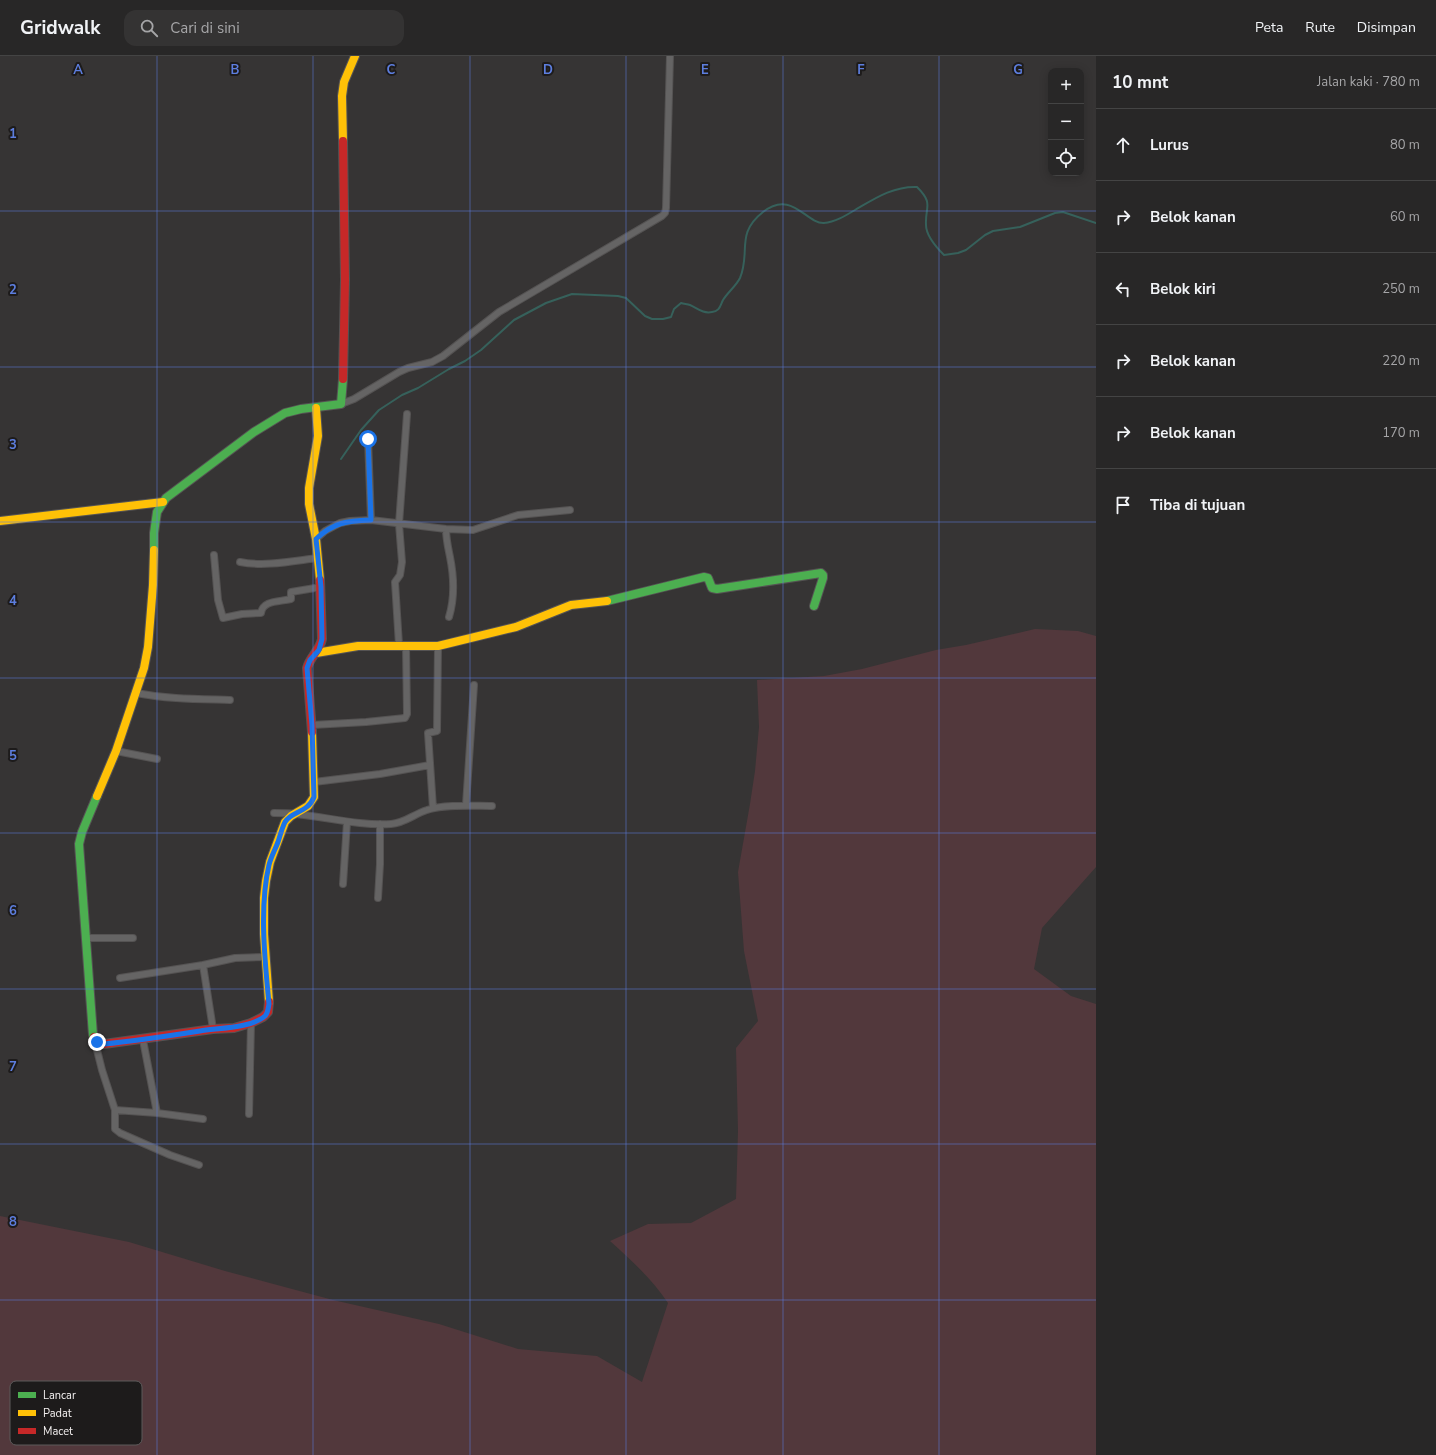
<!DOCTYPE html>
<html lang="id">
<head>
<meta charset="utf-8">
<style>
  body { margin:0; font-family:"Nunito Sans",sans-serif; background:#343333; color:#f1f3f6 }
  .controls { position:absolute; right:12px; top:12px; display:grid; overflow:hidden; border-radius:8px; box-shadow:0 2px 10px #0003 }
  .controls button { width:36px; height:36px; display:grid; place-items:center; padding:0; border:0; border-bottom:1px solid #444; background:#282727; color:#f1f3f6; font:20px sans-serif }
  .stop { position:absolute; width:12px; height:12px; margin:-9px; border:3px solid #1a73e8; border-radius:50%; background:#fff }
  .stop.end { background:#1a73e8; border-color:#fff; box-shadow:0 1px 4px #0008 }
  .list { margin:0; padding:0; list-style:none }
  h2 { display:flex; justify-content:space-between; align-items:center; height:52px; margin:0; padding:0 16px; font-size:17px }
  h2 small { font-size:13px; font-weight:400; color:#a5a5a7 }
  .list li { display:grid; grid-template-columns:26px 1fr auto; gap:12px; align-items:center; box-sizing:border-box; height:72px; padding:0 16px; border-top:1px solid #444 }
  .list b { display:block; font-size:15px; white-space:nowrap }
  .list em { font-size:13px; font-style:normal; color:#a5a5a7 }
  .icon { flex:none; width:22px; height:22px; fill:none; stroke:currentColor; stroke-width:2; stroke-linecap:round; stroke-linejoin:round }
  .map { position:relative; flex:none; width:1096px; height:1399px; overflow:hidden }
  header { display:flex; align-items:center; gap:24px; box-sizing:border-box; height:56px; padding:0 20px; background:#282727; border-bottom:1px solid #444 }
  header strong { font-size:19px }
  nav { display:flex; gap:22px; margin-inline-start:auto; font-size:14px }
  .search { width:280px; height:36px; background:#343333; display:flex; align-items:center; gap:10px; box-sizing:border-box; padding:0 14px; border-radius:12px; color:#a5a5a7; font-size:15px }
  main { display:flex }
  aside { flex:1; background:#282727 }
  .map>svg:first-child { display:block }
  .green { fill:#52383c }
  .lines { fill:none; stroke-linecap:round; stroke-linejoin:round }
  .stream { stroke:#36615b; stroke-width:2 }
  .street-casing { stroke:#555353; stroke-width:8 }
  .fast-casing { stroke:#555353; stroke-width:10 }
  .slow-casing { stroke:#555353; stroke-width:10 }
  .jam-casing { stroke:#555353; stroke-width:10 }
  .street { stroke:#656464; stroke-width:6 }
  .fast { stroke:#4caf50; stroke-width:8 }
  .slow { stroke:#ffc107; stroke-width:8 }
  .jam { stroke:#c62828; stroke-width:8 }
  .route { stroke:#1a73e8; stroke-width:5 }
  .grid { fill:none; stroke:#5d7edf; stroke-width:1; stroke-opacity:0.55 }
  .key { fill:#1d1b1b; stroke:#5d5b5b; stroke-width:1 }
  .key-label { font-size:11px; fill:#f2efef }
  .grid-label { font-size:13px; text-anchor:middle; font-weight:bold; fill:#5d7edf; stroke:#1d1b1b; stroke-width:4; stroke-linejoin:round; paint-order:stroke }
</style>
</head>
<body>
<header>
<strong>Gridwalk</strong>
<div class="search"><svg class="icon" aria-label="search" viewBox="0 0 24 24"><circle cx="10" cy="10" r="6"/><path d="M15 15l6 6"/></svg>Cari di sini</div>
<nav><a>Peta</a><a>Rute</a><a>Disimpan</a></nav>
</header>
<main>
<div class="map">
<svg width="1096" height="1399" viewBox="0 0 1096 1399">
  <rect width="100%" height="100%" fill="#363434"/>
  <path class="green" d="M1035,573L1078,575L1096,580V811L1042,872L1034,913L1071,940L1096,948V1399H0V1160L129,1186L225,1215L333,1244L439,1268L518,1293L597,1300L642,1326L668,1247C652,1223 631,1204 610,1185L648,1168L691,1167L736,1143L738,1075L736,992L758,965L744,895L738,816L750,748L755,715L759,671L757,624L824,620L862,613L936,594L966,589Z"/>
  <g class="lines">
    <path class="stream" d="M341,403L361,374L379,354L402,339L418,332L449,313L465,305L481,294L514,264L546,247L572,238L618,240L626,242L645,260L652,263H663L671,261L674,253L681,247C684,248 687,248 690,249C697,252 703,258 712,256C720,255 720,250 723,244C728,236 736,230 740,222C751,196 735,178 763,156C792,133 806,168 824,167C835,166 845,160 855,154C874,143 893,130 917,131C934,148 925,150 926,169C926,180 937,192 944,199L958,197L966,194L985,179L993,175L1020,171L1055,157L1063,156L1096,167"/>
    <defs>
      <path id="street" d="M341,348L354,343L399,316L408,312L432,306L443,300L499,256L662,160L665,157L666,152L670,0
        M368,383L371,464
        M446,473C446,483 448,491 450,501C454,521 455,541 449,561
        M316,483L325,475L340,467L350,465L371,464L446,473L473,474L518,459L570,454
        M214,499L218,544L223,562L242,558L261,557C263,544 279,546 291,543V536L321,531
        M240,506C265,511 293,505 318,502
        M399,589L395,526L400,519L402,506L399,468L407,358
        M136,637C167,643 198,643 230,644
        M312,669L366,666L405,662L407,658L406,590
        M116,695L157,703
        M314,726L380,718L430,709
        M466,749L474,629
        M433,752L428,677L437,675L438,590
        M274,757C282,757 289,757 296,758C327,761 359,770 391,768C405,767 414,758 427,754C444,748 474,750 492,750
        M343,828L347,766
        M378,842L380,808V768
        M86,882H133
        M203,909L235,902L265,901
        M120,922L203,909L213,973
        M94,982L102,1014L115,1054L157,1057L203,1063
        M143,984L157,1057
        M115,1054V1073L120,1077L170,1099L199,1109
        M249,1058L251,967"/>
      <path id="fast" d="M154,494V477L157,456L166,442L254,376L285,357L301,353L341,348L343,323
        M607,545L704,521L708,522L712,532L717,533L821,517L823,519V522L814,550
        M94,981L93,979L79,788L82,776L97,740"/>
      <path id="slow" d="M343,85L342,40L344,26L355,0
        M316,352L318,380L309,432V448L316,483L320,524
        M0,465L163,446
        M316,597L358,590H438L516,571L571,549L607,545
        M97,740L116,695L144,612L148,591L153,529L154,494
        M269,946L264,878V842L266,825L270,806L285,766L291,760L308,750L314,741L312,676"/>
      <path id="jam" d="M343,323L345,224L343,85
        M312,676L307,612C310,601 320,594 322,583L320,524
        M94,981L97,986L104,988L213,973L234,972L251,967L263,961L268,956L269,946"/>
    </defs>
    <use href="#street" class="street-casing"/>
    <use href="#fast" class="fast-casing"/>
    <use href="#slow" class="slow-casing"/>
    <use href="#jam" class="jam-casing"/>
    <use href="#street" class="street"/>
    <use href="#fast" class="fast"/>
    <use href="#slow" class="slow"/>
    <use href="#jam" class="jam"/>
  </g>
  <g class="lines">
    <path class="route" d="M97,986L104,988C136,985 168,980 200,975C218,972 252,972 265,960C268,957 268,953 269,948C265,906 259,851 269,809C271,801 275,794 278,786C280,780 282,772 285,766C291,755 308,757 314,741L312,669L307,612L310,604L319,594L322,583L321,531L316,483C334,466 347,465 371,464L368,383"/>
  </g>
  <path class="grid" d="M157,0V1399M313,0V1399M470,0V1399M626,0V1399M783,0V1399M939,0V1399M0,155H1096M0,311H1096M0,466H1096M0,622H1096M0,777H1096M0,933H1096M0,1088H1096M0,1244H1096"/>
  <rect x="10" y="1325" width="132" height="64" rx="6" class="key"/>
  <rect x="18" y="1336" width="18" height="6" fill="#4caf50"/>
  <rect x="18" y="1354" width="18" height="6" fill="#ffc107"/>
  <rect x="18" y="1372" width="18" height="6" fill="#c62828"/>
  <g class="key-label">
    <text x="43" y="1343">Lancar</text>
    <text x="43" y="1361">Padat</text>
    <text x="43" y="1379">Macet</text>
  </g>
  <g class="grid-label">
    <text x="78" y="18">A</text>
    <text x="235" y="18">B</text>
    <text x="391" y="18">C</text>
    <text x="548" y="18">D</text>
    <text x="705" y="18">E</text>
    <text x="861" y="18">F</text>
    <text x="1018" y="18">G</text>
    <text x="13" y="82">1</text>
    <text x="13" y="238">2</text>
    <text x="13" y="393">3</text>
    <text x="13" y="549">4</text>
    <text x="13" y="704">5</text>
    <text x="13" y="859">6</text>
    <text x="13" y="1015">7</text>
    <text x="13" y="1170">8</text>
  </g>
</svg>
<div class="controls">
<button>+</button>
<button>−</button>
<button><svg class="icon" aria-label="locate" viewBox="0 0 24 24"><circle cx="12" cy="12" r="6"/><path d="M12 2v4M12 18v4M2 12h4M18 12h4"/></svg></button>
</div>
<div class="stop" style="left:368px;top:383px"></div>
<div class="stop end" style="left:97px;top:986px"></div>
</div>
<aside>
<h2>10 mnt<small>Jalan kaki · 780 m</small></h2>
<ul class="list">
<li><svg class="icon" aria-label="ahead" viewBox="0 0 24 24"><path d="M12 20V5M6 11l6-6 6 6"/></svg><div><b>Lurus</b></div><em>80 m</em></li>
<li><svg class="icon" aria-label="right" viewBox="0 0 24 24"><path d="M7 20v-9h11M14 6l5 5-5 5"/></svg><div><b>Belok kanan</b></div><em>60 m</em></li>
<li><svg class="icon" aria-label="left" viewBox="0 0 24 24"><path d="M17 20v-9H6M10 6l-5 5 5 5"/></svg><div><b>Belok kiri</b></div><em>250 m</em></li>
<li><svg class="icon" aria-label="right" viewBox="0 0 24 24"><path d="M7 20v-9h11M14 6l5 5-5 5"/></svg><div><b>Belok kanan</b></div><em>220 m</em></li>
<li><svg class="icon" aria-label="right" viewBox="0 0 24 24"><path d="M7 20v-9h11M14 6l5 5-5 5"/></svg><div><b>Belok kanan</b></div><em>170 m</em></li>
<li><svg class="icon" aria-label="arrive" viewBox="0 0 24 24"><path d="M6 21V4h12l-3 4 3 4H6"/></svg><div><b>Tiba di tujuan</b></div></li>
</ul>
</aside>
</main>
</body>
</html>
